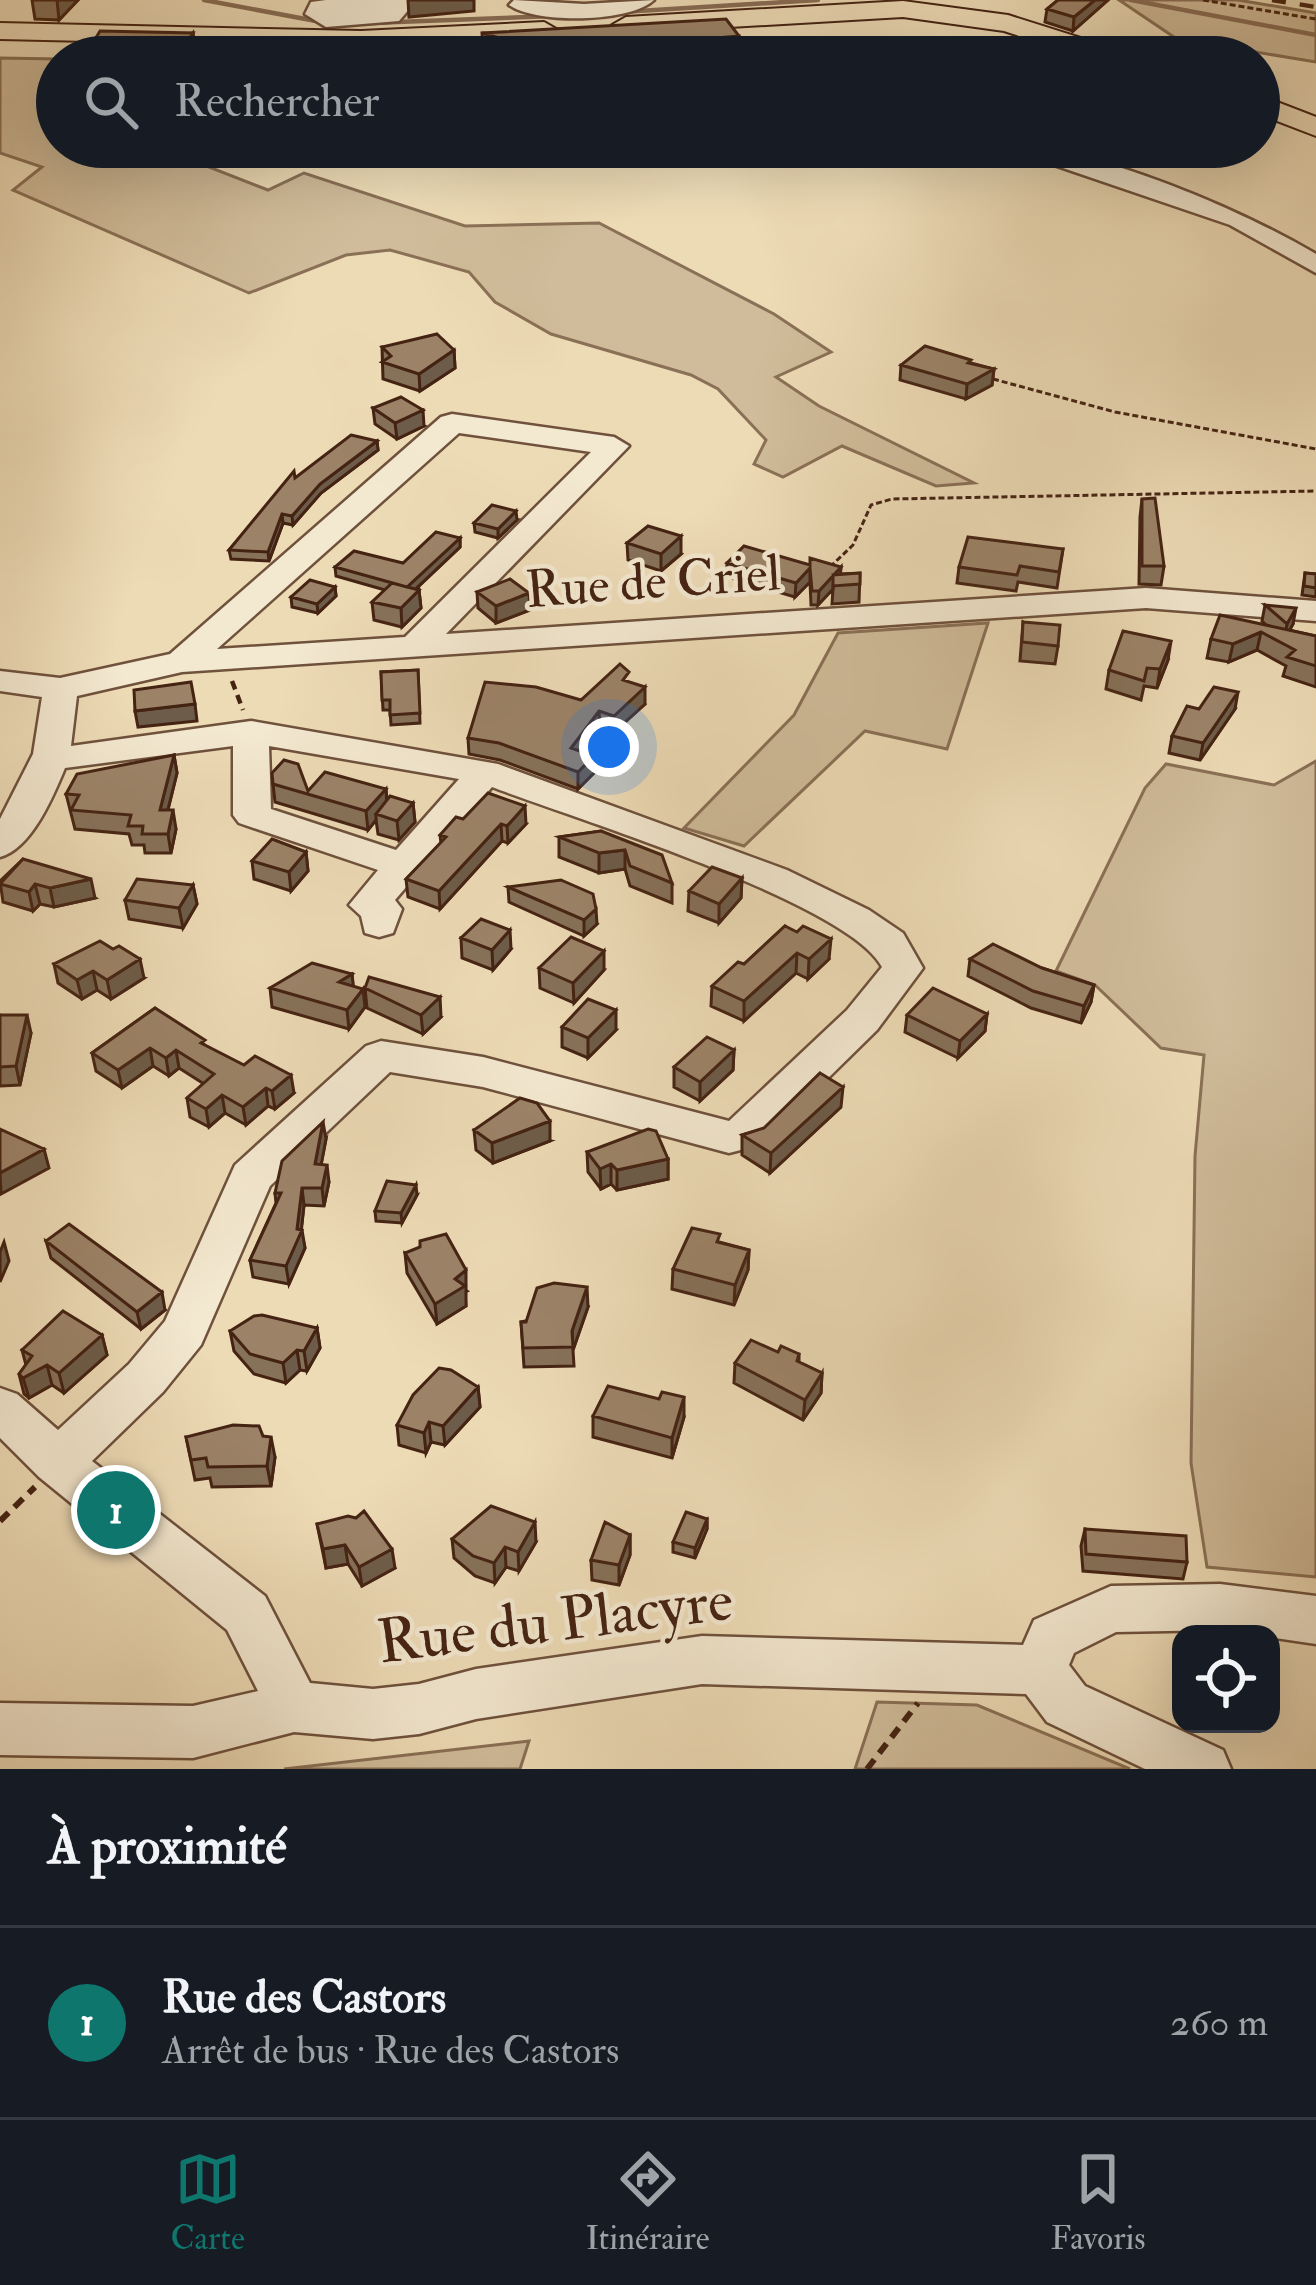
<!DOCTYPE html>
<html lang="fr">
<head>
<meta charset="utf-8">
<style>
  body { margin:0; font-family:"IM FELL Double Pica",serif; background:#242831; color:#f1f3f6 }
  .controls { position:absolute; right:36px; bottom:36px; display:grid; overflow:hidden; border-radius:24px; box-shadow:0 12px 48px #0002 }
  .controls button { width:108px; height:108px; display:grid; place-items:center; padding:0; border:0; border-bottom:3px solid #363941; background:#171b24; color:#f1f3f6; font:60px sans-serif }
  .you { position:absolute; left:609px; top:747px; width:42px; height:42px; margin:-30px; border:9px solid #fff; border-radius:50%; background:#1a73e8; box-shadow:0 0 0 18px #1a73e833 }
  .badge { display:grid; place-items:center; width:78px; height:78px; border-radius:50%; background:#0f766e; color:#fff; font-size:39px; font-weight:700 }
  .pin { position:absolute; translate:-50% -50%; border:6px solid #fff; box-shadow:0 3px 12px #0006 }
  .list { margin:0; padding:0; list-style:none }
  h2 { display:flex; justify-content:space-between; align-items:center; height:156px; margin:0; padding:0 48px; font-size:51px }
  h2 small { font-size:39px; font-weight:400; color:#9ea1a6 }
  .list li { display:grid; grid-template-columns:78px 1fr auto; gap:36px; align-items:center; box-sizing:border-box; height:192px; padding:0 48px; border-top:3px solid #363941 }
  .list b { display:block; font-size:45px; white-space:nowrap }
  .list p { margin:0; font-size:39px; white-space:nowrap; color:#9ea1a6 }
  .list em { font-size:39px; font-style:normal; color:#9ea1a6 }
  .icon { flex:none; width:66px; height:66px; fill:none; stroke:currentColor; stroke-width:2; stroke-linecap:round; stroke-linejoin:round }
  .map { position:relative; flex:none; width:1316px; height:1769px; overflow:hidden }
  .search { position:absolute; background:#171b24; box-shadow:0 12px 48px #0002; left:36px; right:36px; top:36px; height:132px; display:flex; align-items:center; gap:30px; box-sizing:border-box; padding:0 42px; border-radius:66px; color:#9ea1a6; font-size:45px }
  .sheet { height:348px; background:#171b24 }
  nav { display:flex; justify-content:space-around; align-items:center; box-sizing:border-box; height:168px; border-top:3px solid #363941; background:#171b24; font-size:33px; color:#9ea1a6 }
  nav a { display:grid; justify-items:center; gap:6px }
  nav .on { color:#0f766e }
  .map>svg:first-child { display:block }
  .green { fill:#d0bc9a; stroke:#8a7056; stroke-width:3 }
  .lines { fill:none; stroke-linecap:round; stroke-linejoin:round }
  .stream { stroke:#886c54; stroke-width:4.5 }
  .minor-casing { stroke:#6f513c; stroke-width:5 }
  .major-casing { stroke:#452313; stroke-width:4 }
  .path-far2 { stroke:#452313; stroke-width:3; stroke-dasharray:6 3; stroke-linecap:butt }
  .path-far1 { stroke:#452313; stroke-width:4.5; stroke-dasharray:9 6; stroke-linecap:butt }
  .path { stroke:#452313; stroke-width:6; stroke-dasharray:12 8; stroke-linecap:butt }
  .minor { fill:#f3e8d0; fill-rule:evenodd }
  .major { fill:#eddbb6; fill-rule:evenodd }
  .rail { stroke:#452313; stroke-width:4.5; stroke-dasharray:14 14; stroke-linecap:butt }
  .wall { fill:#867159; stroke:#452313; stroke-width:3 }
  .shaded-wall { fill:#6d5c49; stroke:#452313; stroke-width:3 }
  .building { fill:#9c8368; stroke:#452313; stroke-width:3 }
  .labels { text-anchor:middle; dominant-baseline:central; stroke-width:9; stroke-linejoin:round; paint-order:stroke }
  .street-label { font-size:51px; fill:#452313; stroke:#f3e8d0 }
  .near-street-label { font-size:60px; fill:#452313; stroke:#f3e8d0 }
</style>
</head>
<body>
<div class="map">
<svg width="1316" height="1769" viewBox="0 0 1316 1769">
  <rect width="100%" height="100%" fill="#eddbb6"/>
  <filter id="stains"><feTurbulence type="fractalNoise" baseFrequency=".00167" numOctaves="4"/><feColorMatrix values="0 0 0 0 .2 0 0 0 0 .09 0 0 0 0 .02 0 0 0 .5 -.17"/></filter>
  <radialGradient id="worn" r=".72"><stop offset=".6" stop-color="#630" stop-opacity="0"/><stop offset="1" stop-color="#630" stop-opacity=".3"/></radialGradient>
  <path class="green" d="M1119,0H1238L1316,13V62L1177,39Z
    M0,58L57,59V147H158L268,190L304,173L465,226L599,223L774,314L831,352L776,377L819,406L974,483L936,486L842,446L783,477L754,464L766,440L718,389L691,375L551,334L495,302L469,272L390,250L346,255L249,293L13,190L42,167L0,153Z
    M988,623L947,749L865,731L744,846L684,828L794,715L838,633Z
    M1316,761V1577L1207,1567L1191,1463L1195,1156L1204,1055L1161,1048L1095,985L1056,971L1145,788L1166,764L1274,785Z
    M877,1702L977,1705L1130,1769H855Z
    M529,1741L520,1769H284Z"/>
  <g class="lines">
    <path class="stream" d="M204,0L332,24
      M1131,0L1316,35
      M622,12L818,0
      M371,23L553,16"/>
    <defs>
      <path id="minor" d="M326,0H417L399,21L326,27L305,14L311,2Z
        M514,0L584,4L654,0C630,23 535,24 509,5Z
        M300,32L328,42L348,41L361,32L372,39L363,53L325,56L292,44V34Z
        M1033,37L1107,50L1118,57H1068L1025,49V39Z
        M1013,147C1097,147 1243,211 1316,254V273L1230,225L1016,152Z
        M452,414L614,437L629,446L446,634L1146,588L1316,601V621L1146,608L182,672L77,696L71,746L251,721L498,764L787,870L869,910L903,933L923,968L877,1030L760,1145L729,1153L483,1087L390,1072L270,1186L201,1345L163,1392L92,1461L265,1596L310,1683L373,1689L419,1684L476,1669L702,1636L1023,1645L1034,1620L1111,1586L1220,1584L1316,1596V1644L1220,1630L1116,1632L1074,1653L1069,1665L1085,1686L1223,1750L1231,1769H1145L1047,1722L1026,1694L702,1684L476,1719L419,1734L373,1739L294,1732L193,1758L0,1755V1703L193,1706L258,1691L227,1630L39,1477L0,1438V1388L17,1394L58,1430L129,1364L165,1321L235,1165L366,1046L381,1041L483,1057L729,1121L847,1010L882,967C848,902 570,817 492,787L395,900L402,909L393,933L379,937L365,933L361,916L349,905L378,870L239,823L233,815V746L65,768C53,797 31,849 0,857V819L33,754L42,697L0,691V671L60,678L170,654L441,417ZM459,433L591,452L405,637L217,649ZM269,746L459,779L396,850L271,809Z"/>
      <path id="major" d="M903,1L1008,15L1122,51L1126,57H1084L1004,31L903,17L626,33L612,25L626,17Z
        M544,22L558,30L554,36L361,47L0,39V23L361,31Z
        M1259,95L1316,117V136L1259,114Z"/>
    </defs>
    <use href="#minor" class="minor-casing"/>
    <use href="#major" class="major-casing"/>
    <path class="path-far2" d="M1203,0L1316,19
      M993,379L1115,412L1316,449
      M830,567L853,545L871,505L892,499L1316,491"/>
    <path class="path-far1" d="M232,681L243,710"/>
    <path class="path" d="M0,1521L35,1487
      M867,1769L918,1703"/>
    <use href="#minor" class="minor"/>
    <use href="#major" class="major"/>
    <path class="rail" d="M1272,0L1316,7"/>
  </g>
  <path class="wall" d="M32,0H78L59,20L35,19Z
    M1058,0H1108L1073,31L1045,22L1047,9Z
    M193,33L195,48L189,57L96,56L94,41Z
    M482,33L738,49L685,53V57H520L483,46Z
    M892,147H957L931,159Z
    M382,347L454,350L455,368L420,391L383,379Z
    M971,363L994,369L992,385L966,399L900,380L901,365Z
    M373,408L424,426L397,439L375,424Z
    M377,441L378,450L321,493L293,525L283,523L269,561L231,559L229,550L295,478Z
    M1142,499L1164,566L1161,585L1139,584L1140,517Z
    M517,520L498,538L475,532L474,523Z
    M460,538V547L416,589L419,590L421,608L402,627L374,620L372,602L385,590L336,576L335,567L403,563Z
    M627,543L681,554L661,571L628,560Z
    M1063,549L1057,588L1018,582L1016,591L957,583L959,567Z
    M727,563L841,567L840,574L860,573L859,602L832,604L833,589L818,605H811L810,582L795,597L727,577Z
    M1305,573L1316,574V597L1302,595Z
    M335,587L336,596L318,613L292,607L291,597Z
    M477,592L529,593L530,610L496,623L478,608Z
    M1265,605L1293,624L1289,630L1316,636V687L1283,676L1286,666L1257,650L1229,662L1207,658L1211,639L1266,625L1262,621Z
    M1023,622L1058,646L1055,664L1020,661Z
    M1168,660L1157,688L1144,686L1141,700L1106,689L1109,670Z
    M418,670L420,723L391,725L390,710H383L381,672Z
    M630,683L645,704L614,732L600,727L581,751L594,756V773L578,789L500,760L469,754L468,738Z
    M1199,709H1235L1200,760L1169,753L1172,736Z
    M174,755L177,773L168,810L176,829L171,853H145L144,845H132L129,834L75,829L66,794Z
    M273,784L308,791L386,789L387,800L413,803L415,822L399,840L378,834L376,820L368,830L275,802Z
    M463,819L526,824L508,843L502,841L440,909L408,897L406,879L441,843L440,835Z
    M601,831L672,883V903L630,886L625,869L599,873L559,857V837Z
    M306,852L308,871L291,891L254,879L252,861Z
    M23,859L95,898L54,907L40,904L33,911L3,902L0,881Z
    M742,878L741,898L719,923L688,911L689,891Z
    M193,885L197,904L183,928L129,919L125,900Z
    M508,887L597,924L584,936L509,902Z
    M785,926L829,959L808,979L796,973L744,1021L711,1006L712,986L744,964Z
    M461,938L511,949L493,970L462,958Z
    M970,959L1042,968L1094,985L1091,1002L1081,1023L1031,1008L968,976Z
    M54,964L144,978L111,999L97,990L82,999L58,983Z
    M539,968L604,970L574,1003L540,988Z
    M352,974L353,986L365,1007L349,1029L272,1007L270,988Z
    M365,988L441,1017L423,1034L367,1008Z
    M155,1008L206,1046L294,1093L275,1109L268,1106L246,1125L225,1113L209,1127L190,1117L187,1098L204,1084L179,1068L169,1076L153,1066L122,1088L96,1071L92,1053Z
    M987,1014L985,1031L958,1058L905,1032L907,1015Z
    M0,1015L31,1033L20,1085L0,1086Z
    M562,1027L616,1030L588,1058L562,1047Z
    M734,1050L733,1070L700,1101L674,1087V1067Z
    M841,1107L770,1173L742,1155V1135Z
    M474,1130L550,1141L493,1163L476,1150Z
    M326,1139L321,1164L329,1182L324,1206L304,1205L301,1230L305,1248L289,1284L253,1277L250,1260L276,1203L275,1193Z
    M587,1152L668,1159V1179L617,1190L611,1184L601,1189L588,1172Z
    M417,1195L402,1223L376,1221L375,1211Z
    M46,1241L165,1310L141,1329L51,1258Z
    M719,1242L749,1250L748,1270L734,1305L672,1289L673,1269Z
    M405,1253L467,1291L465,1292L466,1306L437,1324L407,1273Z
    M588,1307L573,1350L574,1366L524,1367L521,1322Z
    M317,1328L320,1348L307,1371L300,1370L286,1383L254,1374L234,1351L230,1331Z
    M102,1335L107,1355L64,1393L52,1385L29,1398L24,1394L19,1374L26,1365L22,1350Z
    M778,1352L799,1354V1362L822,1373L821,1393L803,1420L734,1383L735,1363Z
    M478,1387L480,1407L445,1445L431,1442L426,1453L399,1445L397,1425Z
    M593,1416L684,1417L672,1458L593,1437Z
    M263,1436L275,1457L271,1486L212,1487L210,1478L195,1480L186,1437Z
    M356,1518L395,1568L362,1586L348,1564L326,1568L317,1524Z
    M707,1519V1529L695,1558L673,1552V1542Z
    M1085,1529L1187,1562L1183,1579L1083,1571L1081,1546Z
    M630,1535V1555L619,1585L592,1580L591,1560Z
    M452,1539L536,1542L519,1571L506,1567L495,1583L475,1576L454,1558Z"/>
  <path class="shaded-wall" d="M57,0H78L59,20Z
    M408,0H474V11L409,17Z
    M1095,0H1108L1073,31L1074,17Z
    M193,33L195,48L188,57L186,43Z
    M739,36L738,49L685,53V48L681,41Z
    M932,147H957L931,159Z
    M454,350L455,368L420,391L419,374Z
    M994,369L992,385L966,399L967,384Z
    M423,410L424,426L397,439L395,423Z
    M377,441L378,450L321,493L293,525L292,516L320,484Z
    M516,511L517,520L498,538V529Z
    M282,514L283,523L269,561L268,552Z
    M681,536V554L661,571V554Z
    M460,538V547L408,596L407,587Z
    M841,567L840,581L833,586V589L818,605L819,591Z
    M810,568V582L795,597L796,583Z
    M335,587L336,596L318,613L317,604Z
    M419,590L421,608L402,627L401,608Z
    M529,593L530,610L496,623V606Z
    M1296,608L1293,624L1284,641L1287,624Z
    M1261,632L1257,650L1229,662L1233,644Z
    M1171,641L1168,660L1157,688L1160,669Z
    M645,687V704L614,732V716Z
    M1238,692L1235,709L1200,760L1203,743Z
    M195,704L197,721L138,727L135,711Z
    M599,711L600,727L571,764V748Z
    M174,755L177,773L163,829L160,810Z
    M594,756V773L578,789V772Z
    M386,789L387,808L376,814V820L368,830L366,811Z
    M413,803L415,822L399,840L397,821Z
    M525,806L526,824L508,843L507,826Z
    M173,810L176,829L171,853L168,834Z
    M501,824L502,841L440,909L439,891Z
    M625,850V869L599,873V853Z
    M306,852L308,871L291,891L289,872Z
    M742,878L741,898L719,923V904Z
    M91,879L95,898L54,907L50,888Z
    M35,884L40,904L33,911L29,892Z
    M193,885L197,904L183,928L179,908Z
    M596,909L597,924L584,936V920Z
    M510,930L511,949L493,970L492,950Z
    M831,939L829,959L808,979L809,959Z
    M604,951V970L574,1003L573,983Z
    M797,953L796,973L744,1021V1001Z
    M140,959L144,978L111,999L107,980Z
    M93,971L97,990L82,999L77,980Z
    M352,974L354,992L339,982Z
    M1094,985L1091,1002L1081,1023L1084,1006Z
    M363,989L365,1007L349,1029L347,1010Z
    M440,997L441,1017L423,1034L421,1015Z
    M616,1010V1030L588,1058V1038Z
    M987,1014L985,1031L958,1058L960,1041Z
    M27,1015L31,1033L20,1085L16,1066Z
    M150,1048L153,1066L122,1088L118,1070Z
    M176,1050L179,1068L169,1076L166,1058Z
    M734,1050L733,1070L700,1101V1082Z
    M291,1075L294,1093L275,1109L272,1091Z
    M843,1087L841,1107L770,1173L771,1153Z
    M266,1088L268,1106L246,1125L243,1107Z
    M222,1095L225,1113L209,1127L206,1109Z
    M550,1121V1141L493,1163L492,1143Z
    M323,1122L326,1139L318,1182L315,1164Z
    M44,1149L49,1168L1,1194L0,1173Z
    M668,1159V1179L617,1190V1170Z
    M611,1164V1184L601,1189L600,1169Z
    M327,1165L329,1182L324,1206L322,1188Z
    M416,1185L417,1195L402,1223L401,1213Z
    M302,1188L304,1205L301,1234L302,1230L305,1248L289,1284L286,1266L297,1229Z
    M4,1242L9,1261L0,1282V1252Z
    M749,1250L748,1270L734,1305L735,1285Z
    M466,1270V1306L437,1324L435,1304L455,1279Z
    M587,1287L588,1307L573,1350L572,1331Z
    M162,1292L165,1310L141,1329L137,1312Z
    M317,1328L320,1348L307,1371L304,1351Z
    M102,1335L107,1355L64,1393L59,1373Z
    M297,1350L300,1370L286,1383L283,1363Z
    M47,1365L52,1385L29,1398L23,1378Z
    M822,1373L821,1393L803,1420L805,1400Z
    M478,1387L480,1407L445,1445L443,1426Z
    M684,1397V1417L672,1458V1438Z
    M429,1422L431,1442L426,1453L424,1433Z
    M271,1437L275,1457L271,1486L267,1466Z
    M707,1519V1529L695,1558V1548Z
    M535,1522L536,1542L519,1571L518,1552Z
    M630,1535V1555L619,1585V1565Z
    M345,1545L348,1564L326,1568L323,1549Z
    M505,1547L506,1567L495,1583L494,1563Z
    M392,1549L395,1568L362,1586L359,1567Z"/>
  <path class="building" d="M1058,0H1095L1074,17L1047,9Z
    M726,19L739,36L681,41L685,48L596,54L594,50L547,52L482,33Z
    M100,31L193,33L186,43L94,41Z
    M437,334L454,350L419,374L382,362L391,356L382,347Z
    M925,346L971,360L968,363L994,369L967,384L901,365Z
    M401,397L423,410L395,423L373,408Z
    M351,435L377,441L320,484L292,516L282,514L268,552L229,550L294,471L295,478Z
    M1155,498L1164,566H1142V499Z
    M492,505L516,511L498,529L474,523Z
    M648,526L681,536L661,554L627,543Z
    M436,532L460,538L407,587L335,567L354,551L403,563Z
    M968,537L1063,549L1059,572L1020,566L1017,575L959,567Z
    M744,546L810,565V558L841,567L819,591H812L810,568L796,583L727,563Z
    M860,573V584L833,586V575Z
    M1305,573L1316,574V588L1304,586Z
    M510,579L529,593L496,606L477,592Z
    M310,580L335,587L317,604L291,597Z
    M392,583L419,590L401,608L372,602Z
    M1265,605L1296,608L1287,624Z
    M1220,615L1316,636V666L1287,657L1295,650L1261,632L1233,644L1211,639Z
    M1023,622L1060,625L1058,646L1022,642Z
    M1123,631L1171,641L1160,669L1147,668L1144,681L1109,670Z
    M620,664L629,672L623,680L645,687L614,716L599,711L571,748L594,756L578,772L499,743L468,738L485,682L536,687L581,700Z
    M418,670L420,713L390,715V700H382L381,672Z
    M191,682L195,704L135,711L134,690Z
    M1214,687L1238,692L1203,743L1172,736L1187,706L1199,709Z
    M174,755L160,810H173L168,834H142L143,826H128L131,815L71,810L79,795L66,794L77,774Z
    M284,760L298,764L308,791L325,772L386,789L366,811L273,784L272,773Z
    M488,793L525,806L507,826L501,824L439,891L406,879L446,837L440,835L456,817L463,819Z
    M390,796L413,803L397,821L376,814Z
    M601,831L662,855L672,883L630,866L625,850L599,853L559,837Z
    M272,839L306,852L289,872L252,861Z
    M23,859L91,879L50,888L35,884L29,892L0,884Z
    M712,867L742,878L719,904L689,891Z
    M137,879L193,885L179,908L125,900Z
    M561,880L593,894L596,909L584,920L508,887Z
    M481,919L510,930L492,950L461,938Z
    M785,926L797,932L803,926L831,939L809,959L797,953L744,1001L712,986L738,962L744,964Z
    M571,937L604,951L573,983L539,968Z
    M100,941L113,949L119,946L140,959L107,980L93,971L77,980L54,964Z
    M993,944L1042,968L1094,985L1084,1006L1033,991L970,959Z
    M312,963L352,974L339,982L363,989L347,1010L270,988Z
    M369,977L440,997L421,1015L365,988Z
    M933,988L987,1014L960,1041L907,1015Z
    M588,999L616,1010L588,1038L562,1027Z
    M155,1008L205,1040L201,1043L244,1065L255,1056L291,1075L272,1091L266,1088L243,1107L222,1095L206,1109L187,1098L214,1074L176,1050L166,1058L150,1048L118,1070L92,1053Z
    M0,1015H27L16,1066L0,1067Z
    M707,1037L734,1050L700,1082L674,1067Z
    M820,1073L843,1087L771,1153L742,1135L764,1128Z
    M520,1098L537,1103L550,1121L492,1143L474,1130Z
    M323,1122L315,1164L327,1165L322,1188H302L297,1229L302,1230L286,1266L250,1260L281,1193H275L282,1161Z
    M0,1129L44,1149L0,1173Z
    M648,1129L656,1131L668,1159L617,1170L611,1164L600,1169L587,1152Z
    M387,1181L416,1185L401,1213L375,1211Z
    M69,1224L162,1292L137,1312L46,1241Z
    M692,1228L720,1234L717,1242L749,1250L735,1285L673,1269Z
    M446,1234L466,1270L455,1279L465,1286L435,1304L405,1253L420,1247V1241Z
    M554,1283L587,1287L572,1331L573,1347L523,1348L521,1322H526L537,1288Z
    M63,1311L102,1335L59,1373L47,1365L23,1378L19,1374L32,1356L22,1350Z
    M262,1315L317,1328L304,1351L297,1350L283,1363L250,1354L230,1331L254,1316Z
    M751,1340L778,1352L781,1346L799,1354L797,1361L822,1373L805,1400L735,1363Z
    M439,1368L451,1370L478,1387L443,1426L429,1422L424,1433L397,1425L413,1395Z
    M608,1386L659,1399L662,1392L684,1397L672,1438L593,1416Z
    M233,1425L259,1426L263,1436L271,1437L267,1466L208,1467L206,1458L191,1460L186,1437Z
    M491,1506L535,1522L518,1552L505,1547L494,1563L473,1556L452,1539Z
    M364,1511L392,1549L359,1567L345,1545L323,1549L317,1524L348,1516L356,1518Z
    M686,1512L707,1519L695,1548L673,1542Z
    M605,1522L630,1535L619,1565L591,1560Z
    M1085,1529L1186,1536L1187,1562L1086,1554Z"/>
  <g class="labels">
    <g class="street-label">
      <text transform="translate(653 582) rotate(-4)">Rue de Criel</text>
    </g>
    <g class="near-street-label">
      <text transform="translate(555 1622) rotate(-7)">Rue du Placyre</text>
    </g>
  </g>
  <rect width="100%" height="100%" filter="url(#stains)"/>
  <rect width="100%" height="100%" fill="url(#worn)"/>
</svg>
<div class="controls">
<button><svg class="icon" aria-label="locate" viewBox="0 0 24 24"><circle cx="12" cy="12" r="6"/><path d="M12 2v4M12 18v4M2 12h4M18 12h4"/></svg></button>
</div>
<div class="you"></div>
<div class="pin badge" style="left:116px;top:1510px">1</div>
<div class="search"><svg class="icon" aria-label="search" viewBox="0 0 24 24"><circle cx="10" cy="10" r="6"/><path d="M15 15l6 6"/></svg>Rechercher</div>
</div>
<section class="sheet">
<h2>À proximité<small></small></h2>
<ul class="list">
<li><span class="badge">1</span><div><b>Rue des Castors</b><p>Arrêt de bus · Rue des Castors</p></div><em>260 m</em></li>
</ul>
</section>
<nav>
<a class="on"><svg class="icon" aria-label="map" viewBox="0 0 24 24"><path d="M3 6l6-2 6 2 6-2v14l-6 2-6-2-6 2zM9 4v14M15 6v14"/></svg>Carte</a>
<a><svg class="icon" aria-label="directions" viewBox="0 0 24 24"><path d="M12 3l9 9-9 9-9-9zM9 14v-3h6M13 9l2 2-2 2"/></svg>Itinéraire</a>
<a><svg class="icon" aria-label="saved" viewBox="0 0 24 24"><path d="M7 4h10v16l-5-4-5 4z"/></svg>Favoris</a>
</nav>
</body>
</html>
